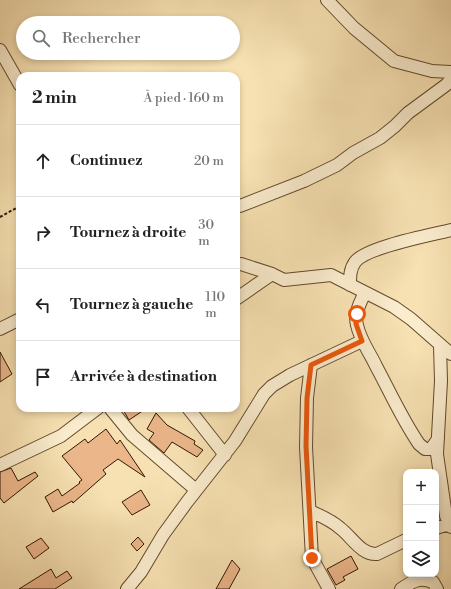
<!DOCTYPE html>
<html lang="fr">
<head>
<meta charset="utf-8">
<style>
  body { margin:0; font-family:"Libre Bodoni",serif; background:#f6f6f6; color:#222 }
  .controls { position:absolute; right:12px; bottom:12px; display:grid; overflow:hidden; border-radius:8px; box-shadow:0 2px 6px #0003 }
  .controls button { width:36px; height:36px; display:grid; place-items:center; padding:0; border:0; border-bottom:1px solid #e0e0e0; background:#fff; color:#222; font:20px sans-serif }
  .stop { position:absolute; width:12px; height:12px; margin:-9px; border:3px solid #ea580c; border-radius:50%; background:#fff }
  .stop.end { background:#ea580c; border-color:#fff; box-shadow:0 1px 4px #0008 }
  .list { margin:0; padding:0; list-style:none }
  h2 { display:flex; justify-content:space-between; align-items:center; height:52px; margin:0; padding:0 16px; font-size:17px }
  h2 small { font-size:13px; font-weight:400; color:#767676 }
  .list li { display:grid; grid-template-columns:26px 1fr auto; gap:12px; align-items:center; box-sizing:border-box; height:72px; padding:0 16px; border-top:1px solid #e0e0e0 }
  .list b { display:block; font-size:15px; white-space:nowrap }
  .list em { font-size:13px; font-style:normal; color:#767676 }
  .icon { flex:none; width:22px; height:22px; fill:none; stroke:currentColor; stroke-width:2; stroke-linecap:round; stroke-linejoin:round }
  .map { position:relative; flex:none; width:451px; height:589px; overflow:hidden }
  .search { position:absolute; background:#fff; box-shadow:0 2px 6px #0003; left:16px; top:16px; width:224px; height:44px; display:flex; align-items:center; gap:10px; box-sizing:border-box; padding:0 14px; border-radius:22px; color:#767676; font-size:15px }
  .panel { position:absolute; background:#fff; box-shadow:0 2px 6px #0003; left:16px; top:72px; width:224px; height:340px; border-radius:12px }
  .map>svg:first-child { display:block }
  .building { fill:#ebb68a; stroke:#311802 }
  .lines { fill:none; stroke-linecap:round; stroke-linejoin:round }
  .minor-casing { stroke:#624a2e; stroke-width:14 }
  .path { stroke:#311802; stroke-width:2; stroke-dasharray:3 2; stroke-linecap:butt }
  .minor { stroke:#faeccd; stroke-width:12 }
  .route { stroke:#ea580c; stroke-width:5 }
</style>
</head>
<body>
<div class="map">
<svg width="451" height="589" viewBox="0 0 451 589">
  <rect width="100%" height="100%" fill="#f7e1b2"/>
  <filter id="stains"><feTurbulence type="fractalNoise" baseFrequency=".005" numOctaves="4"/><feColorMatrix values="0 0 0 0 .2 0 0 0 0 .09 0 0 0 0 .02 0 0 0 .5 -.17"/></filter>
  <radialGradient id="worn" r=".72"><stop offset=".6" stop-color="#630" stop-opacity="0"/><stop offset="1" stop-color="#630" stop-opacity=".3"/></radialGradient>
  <path class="building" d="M0,352L12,374L0,382Z
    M122,408H147L129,420Z
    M156,413L167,425L195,441L194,444L203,450L197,457L172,442L164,453L149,440L154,433L147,429Z
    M106,429L117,444L120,440L145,477L118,459L103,470L106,474L73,503L72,501L53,512L45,497L58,489L62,496L80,483L79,482L82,480L62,456L85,439L88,443Z
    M11,468L18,481L35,472L38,476L4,503L0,498V472Z
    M141,490L150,505L132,515L122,502Z
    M138,537L144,544L137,551L131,544Z
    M41,538L49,548L34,559L26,547Z
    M351,556L358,569L343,577L345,580L336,585L327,569Z
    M232,560L240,569L229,589H216Z
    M51,569L56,578L67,571L72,578L55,589H19Z"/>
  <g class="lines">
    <defs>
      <path id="minor" d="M327,0L354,28L394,61L432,71L451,72
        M0,50L20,85
        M236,206H240L304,181L337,165L353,153L380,138L395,126L408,113L446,85L451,80
        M236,264H241L272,274L284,280L331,275L394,307L411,319L451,354
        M350,285C350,276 350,269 355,262C366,247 431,235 451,230
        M365,293C360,302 354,314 357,325C360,340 370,353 376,366C390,392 402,419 419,444L425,449H431L438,439
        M236,299L272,274
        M0,329L20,319
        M440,345L441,381L437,454L446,516L451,527
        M311,365L307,398L306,447L312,558L329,589
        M110,408L132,435L196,490
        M188,408L225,455
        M0,465L61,436L98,408
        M310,511C321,516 331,520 340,528C352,537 361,555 377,554L406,540
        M436,528L449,524
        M127,589L141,572L163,535L187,502L235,441L264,394L272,386L290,375L362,341
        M401,589C413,581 419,577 433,582L437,589"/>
    </defs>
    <use href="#minor" class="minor-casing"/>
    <path class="path" d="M0,217L20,206"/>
    <use href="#minor" class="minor"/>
  </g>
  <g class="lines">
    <path class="route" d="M312,558L306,446L307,398L311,365L362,341L356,324L357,314"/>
  </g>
  <rect width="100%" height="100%" filter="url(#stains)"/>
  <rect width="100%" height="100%" fill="url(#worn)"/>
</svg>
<div class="controls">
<button>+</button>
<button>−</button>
<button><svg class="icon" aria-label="layers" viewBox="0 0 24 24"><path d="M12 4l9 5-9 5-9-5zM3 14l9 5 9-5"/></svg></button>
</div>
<div class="stop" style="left:357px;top:314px"></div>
<div class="stop end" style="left:312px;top:558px"></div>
<div class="search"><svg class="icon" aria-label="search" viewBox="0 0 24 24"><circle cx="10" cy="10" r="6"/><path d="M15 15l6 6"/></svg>Rechercher</div>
<section class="panel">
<h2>2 min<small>À pied · 160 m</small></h2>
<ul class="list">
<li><svg class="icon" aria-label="ahead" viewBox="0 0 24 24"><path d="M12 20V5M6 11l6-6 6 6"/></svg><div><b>Continuez</b></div><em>20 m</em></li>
<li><svg class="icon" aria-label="right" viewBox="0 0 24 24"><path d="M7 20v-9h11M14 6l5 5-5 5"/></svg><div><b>Tournez à droite</b></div><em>30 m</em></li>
<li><svg class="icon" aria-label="left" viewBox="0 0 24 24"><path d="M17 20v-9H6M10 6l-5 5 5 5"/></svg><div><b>Tournez à gauche</b></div><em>110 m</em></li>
<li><svg class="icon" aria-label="arrive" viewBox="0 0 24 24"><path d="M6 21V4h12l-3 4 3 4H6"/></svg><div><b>Arrivée à destination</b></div></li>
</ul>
</section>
</div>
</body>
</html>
